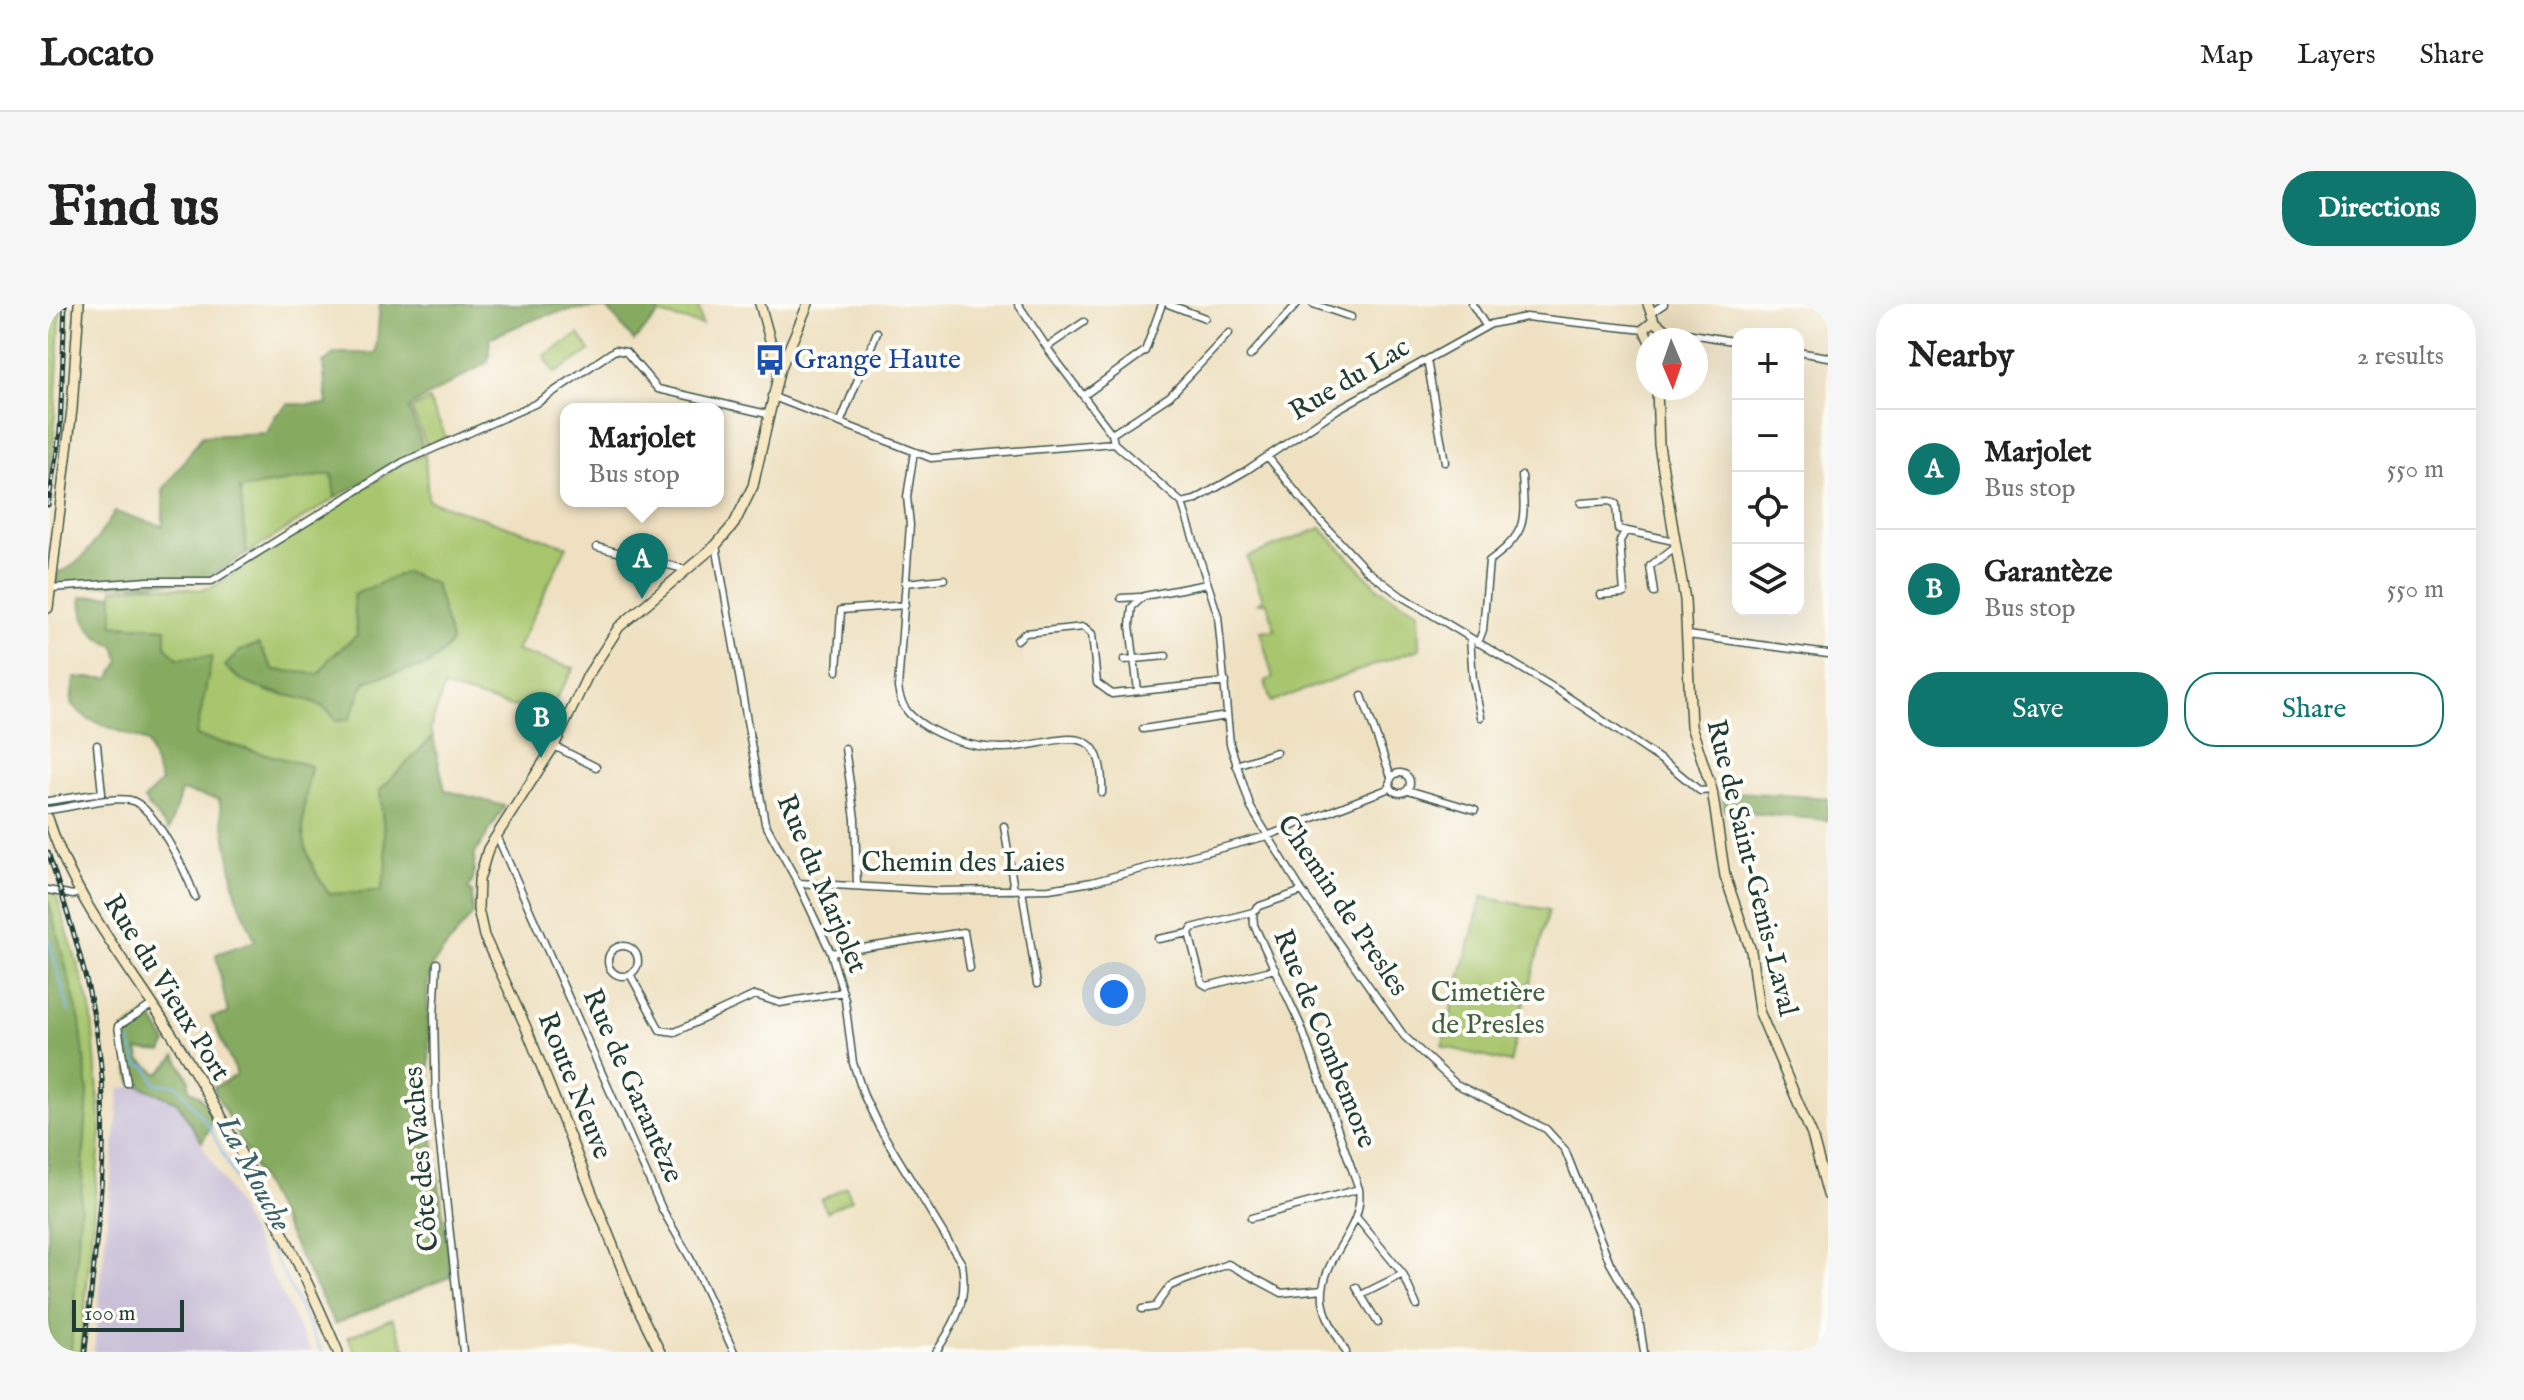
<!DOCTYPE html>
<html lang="en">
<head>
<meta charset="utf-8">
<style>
  body { margin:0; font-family:"IM FELL English",serif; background:#f6f6f6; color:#222 }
  .controls { position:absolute; right:24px; top:24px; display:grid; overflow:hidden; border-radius:16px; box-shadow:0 8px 32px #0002 }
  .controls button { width:72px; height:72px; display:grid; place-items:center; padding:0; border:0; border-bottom:2px solid #e0e0e0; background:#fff; color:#222; font:40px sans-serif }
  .compass { position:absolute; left:1588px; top:24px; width:72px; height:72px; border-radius:50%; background:#fff; box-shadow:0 8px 32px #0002; rotate:178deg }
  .scale { position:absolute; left:24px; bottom:20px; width:112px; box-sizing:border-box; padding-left:8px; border:4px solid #1f3d34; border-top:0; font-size:22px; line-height:28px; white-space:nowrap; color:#1f3d34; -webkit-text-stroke:6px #fdfcf7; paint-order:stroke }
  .you { position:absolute; left:1066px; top:690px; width:28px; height:28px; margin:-20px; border:6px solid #fff; border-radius:50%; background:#1a73e8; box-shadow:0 0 0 12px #1a73e833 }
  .badge { display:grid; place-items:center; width:52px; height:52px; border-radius:50%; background:#0f766e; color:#fff; font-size:26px; font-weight:700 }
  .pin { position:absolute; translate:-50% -66px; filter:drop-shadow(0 2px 4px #0008) }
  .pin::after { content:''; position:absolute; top:42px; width:28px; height:24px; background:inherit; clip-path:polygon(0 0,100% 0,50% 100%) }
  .popup { position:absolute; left:512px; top:99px; width:164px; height:104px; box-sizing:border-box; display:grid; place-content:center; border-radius:16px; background:#fff; filter:drop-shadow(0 2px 6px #0005); font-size:26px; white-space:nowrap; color:#767676 }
  .popup b { font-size:30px; color:#222 }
  .popup::after { content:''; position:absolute; left:50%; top:100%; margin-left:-16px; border:16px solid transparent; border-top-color:#fff }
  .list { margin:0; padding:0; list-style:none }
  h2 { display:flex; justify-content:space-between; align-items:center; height:104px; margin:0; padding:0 32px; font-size:34px }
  h2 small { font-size:26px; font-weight:400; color:#767676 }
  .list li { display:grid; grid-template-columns:52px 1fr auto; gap:24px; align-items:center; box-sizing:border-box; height:120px; padding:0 32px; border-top:2px solid #e0e0e0 }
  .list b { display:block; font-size:30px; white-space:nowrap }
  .list p { margin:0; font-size:26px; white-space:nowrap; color:#767676 }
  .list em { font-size:26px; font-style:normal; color:#767676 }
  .actions { display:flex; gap:16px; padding:24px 32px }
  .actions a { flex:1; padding:18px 0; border:2px solid #0f766e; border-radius:32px; text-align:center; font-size:28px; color:#0f766e }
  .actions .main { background:#0f766e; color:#fff }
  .icon { flex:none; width:44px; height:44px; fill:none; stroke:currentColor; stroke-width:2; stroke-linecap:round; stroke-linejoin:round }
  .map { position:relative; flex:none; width:1780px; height:1048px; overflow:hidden; border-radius:32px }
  header { display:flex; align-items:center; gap:48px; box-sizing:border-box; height:112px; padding:0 40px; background:#fff; border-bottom:2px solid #e0e0e0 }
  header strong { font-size:38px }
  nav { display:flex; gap:44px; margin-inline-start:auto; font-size:28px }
  .intro { display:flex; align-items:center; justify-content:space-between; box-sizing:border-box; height:192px; padding:0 48px }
  h1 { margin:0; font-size:56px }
  .button { padding:20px 36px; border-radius:32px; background:#0f766e; color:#fff; font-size:28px; font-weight:700 }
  main { display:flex; gap:48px; padding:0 48px }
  aside { flex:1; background:#fff; border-radius:32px; box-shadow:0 8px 32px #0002 }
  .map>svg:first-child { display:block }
  .industrial { fill:#c9bfd7 }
  .green { fill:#a8c66d; stroke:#648250; stroke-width:2; fill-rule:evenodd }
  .forest { fill:#86ab60; stroke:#52744a; stroke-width:2 }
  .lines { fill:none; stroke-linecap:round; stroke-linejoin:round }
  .stream { stroke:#7ab5eb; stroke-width:2 }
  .street-casing { stroke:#3e5549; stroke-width:9 }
  .secondary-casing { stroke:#3e5549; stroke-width:12 }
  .street { stroke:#fff; stroke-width:6 }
  .secondary { stroke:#f7e8c3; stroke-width:9 }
  .rail-casing { stroke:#1f3d34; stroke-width:5 }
  .rail { stroke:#fdfcf7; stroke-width:2; stroke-dasharray:6; stroke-linecap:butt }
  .labels { text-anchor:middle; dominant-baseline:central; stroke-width:8; stroke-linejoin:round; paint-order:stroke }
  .transit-label { font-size:28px; fill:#164399; stroke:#fdfcf7; text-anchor:start }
  .street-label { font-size:28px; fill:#1f3d34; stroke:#fdfcf7 }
  .park-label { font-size:28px; fill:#415f42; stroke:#fdfcf7 }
  .water-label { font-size:30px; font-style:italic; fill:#3a616b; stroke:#fdfcf7 }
</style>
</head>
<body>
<header>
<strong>Locato</strong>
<nav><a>Map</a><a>Layers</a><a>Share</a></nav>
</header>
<div class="intro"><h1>Find us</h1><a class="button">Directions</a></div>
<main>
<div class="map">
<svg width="1780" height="1048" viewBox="0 0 1780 1048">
  <rect width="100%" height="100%" fill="#fdfcf7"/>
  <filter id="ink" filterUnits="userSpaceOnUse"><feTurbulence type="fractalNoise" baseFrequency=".0125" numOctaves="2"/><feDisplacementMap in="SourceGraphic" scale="16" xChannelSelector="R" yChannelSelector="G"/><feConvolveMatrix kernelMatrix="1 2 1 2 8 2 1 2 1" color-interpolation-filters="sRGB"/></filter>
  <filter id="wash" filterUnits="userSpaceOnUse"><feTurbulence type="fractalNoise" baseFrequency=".006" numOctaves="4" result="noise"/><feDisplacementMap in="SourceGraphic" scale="32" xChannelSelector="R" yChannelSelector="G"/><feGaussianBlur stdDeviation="1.8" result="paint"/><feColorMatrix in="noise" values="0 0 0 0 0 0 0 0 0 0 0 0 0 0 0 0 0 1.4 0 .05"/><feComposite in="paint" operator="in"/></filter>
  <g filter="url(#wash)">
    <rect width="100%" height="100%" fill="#eee0c0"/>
    <path class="industrial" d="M91,782L129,798L185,894L263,1048H46L72,784Z"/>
    <path class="green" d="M0,0H13L5,146L0,175Z
      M609,0H650L654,21L611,10Z
      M531,30L542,47L507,69L496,52Z
      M381,96L398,133L379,142L363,105Z
      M377,150L380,196L519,242L468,347L526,364L505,400L463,403L396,383L382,425L385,433L332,486L339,560L333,587L281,590C247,540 252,518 263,462L148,432L130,355L118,344L117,324L65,321V285L98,281L152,286L165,283L355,159ZM395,312L403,337L379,363L337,369L317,379L281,405L256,394L218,388L210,340L226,366L271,371C301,323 344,323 395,312Z
      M285,169L287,194L199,250L192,185Z
      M1273,224L1331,285L1370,308L1371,345L1223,398L1217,377L1225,374L1212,327L1227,326L1219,298L1209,299L1215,295L1199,253Z
      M0,581L7,587L43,704L53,826L33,1048H0Z
      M1434,593L1501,606L1462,759L1394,742Z
      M798,883L804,895L779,908L773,896Z
      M344,1014L359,1048H307L300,1033Z"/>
    <path class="forest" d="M332,0H609L611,10L586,37L560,5C519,0 479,17 442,34L440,58L360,104L376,144L287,194L284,170L192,185L199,250L154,277L8,283L10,268C36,263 52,228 67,208L115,222V186L154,132L219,129L227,112L240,100L279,101L275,59L287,49H328Z
      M357,268L387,280L403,337C387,370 347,364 317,378L301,416L288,417C267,381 211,401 177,362L192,347L210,340L226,366L271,370L282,354L309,331L305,291Z
      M65,291V321L118,324V344L130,354L164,353L148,432L263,462C253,517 246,540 281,590L333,587L339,560L332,486L385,433L397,486L457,502L427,549L425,576L420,585L424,588L425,610L384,661L379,684L383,819L403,972L287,1020L165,784L189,771L163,713L180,710L168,650L207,637L188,590L171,495L133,487L121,527L96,496L113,478L99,438L40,415L23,400L26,374H62L72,357L67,342C44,334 33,318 33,293Z
      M1673,487L1780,494V516L1677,507Z
      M0,595L32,717L40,788L23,1048H0Z
      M94,714L105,716L119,739L114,748L90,746L92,756L111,770L128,752L141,775V785L151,792L167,814L154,838L129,798L83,778L75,726Z"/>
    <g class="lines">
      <path class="stream" d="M0,633L21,708
        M82,737L90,761L99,763L108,780L129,781L162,824L274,1048"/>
    </g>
  </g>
  <g filter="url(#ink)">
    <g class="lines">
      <defs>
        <path id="street" d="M970,0L1002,48L1064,130L1066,139L1134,199
          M1120,0L1157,14
          M1265,0L1303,13
          M1424,0L1438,22
          M1603,9L1616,0
          M1616,25L1690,38
          M999,43L1036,18
          M1750,48L1780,53
          M1202,52L1249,0
          M1379,56L1397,158
          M723,92L883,154L1066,139
          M1035,92L1097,47L1114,0
          M793,117L829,28
          M1064,130L1122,92L1181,29
          M866,148L859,193L862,221L850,384C853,406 864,414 882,425C904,437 929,444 954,444C1004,444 1057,405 1054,489
          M1220,153L1264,208L1318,266L1353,292L1508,385L1622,462L1652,487L1664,486
          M1134,199L1170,312L1182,440L1203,504L1254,587L1356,732L1408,780L1498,825L1517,846L1562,959L1590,1008L1596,1048
          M1134,199L1147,196L1199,166L1290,105L1443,20L1478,13L1596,26
          M1533,199L1562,197L1568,200L1570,225L1626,237
          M668,241L717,519L750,579L783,649L797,696L805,759L816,792L831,823L914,960C920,997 908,1018 888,1048
          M549,243L636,265
          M857,279L896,275
          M3,284L100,277H164L355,158L489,99L567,46L578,48L610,85L719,110
          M1606,289L1602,262L1627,243
          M1552,291L1576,289L1572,237L1577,228
          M1073,294L1092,293
          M1640,331L1780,350
          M1422,334L1425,376L1433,413
          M969,336L977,329L1036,323L1044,330L1049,379L1064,390L1178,378
          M1430,339L1435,326L1441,257C1480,230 1477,216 1474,172
          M1076,356L1118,352
          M789,367L793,306L857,301
          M1090,387L1082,321L1084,303L1096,292L1159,280
          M1314,392L1343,473
          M1095,425L1179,412
          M506,442L548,463
          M797,444L807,515L809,582
          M1188,461L1228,448
          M1342 479a10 10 0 1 1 20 0a10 10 0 1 1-20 0Z
          M1360,486L1427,506
          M0,497L54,489L49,441
          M0,506C21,504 62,492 82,496C106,501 139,570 147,593
          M956,522L966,586
          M449,532L614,905L642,954L686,1048
          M750,579L892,587L1001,585L1044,578L1219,532L1342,484
          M0,586L25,591L32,588
          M974,586L989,680
          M1254,587L1212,602L1205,608L1206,621L1253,722L1311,885C1317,926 1271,954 1275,996C1277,1015 1290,1032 1298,1048
          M1205,608L1144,624L1141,629L1154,679L1159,682L1227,665
          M1110,635L1141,629
          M560 657a15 15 0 1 1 30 0a15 15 0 1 1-30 0Z
          M783,649L916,628L922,664
          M389,659L386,711L388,804L415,1048
          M582,670L612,726L627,728L707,691L732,699L795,688
          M79,779L70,722L104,701
          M1203,914L1311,885
          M1309,914L1355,970L1369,1002
          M1308,983L1330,1019
          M1313,991L1355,970
          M1094,1005L1107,1003L1122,982L1180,960L1234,989L1275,985"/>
        <path id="secondary" d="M712,0L731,68
          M1600,0L1606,17
          M1601,36L1596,25L1606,17L1616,25L1611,36
          M1609,84L1611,141L1637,296L1643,422L1664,486L1677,572L1703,647L1711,707L1764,831L1780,891
          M0,304L24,105L31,0
          M0,514C26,598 85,666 130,740C189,838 246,943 290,1048
          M612,1048L589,1002L477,721L436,632L430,605L431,576L440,545L506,442L540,371L571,323L668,241L686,220L705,182L731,68L760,0"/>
      </defs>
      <use href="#street" class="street-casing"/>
      <use href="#secondary" class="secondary-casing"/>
      <use href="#street" class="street"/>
      <use href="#secondary" class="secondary"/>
      <defs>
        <path id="rail" d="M0,201L12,128L17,0
          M0,548C20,610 41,672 50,737C65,839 46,946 37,1048"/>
      </defs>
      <use href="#rail" class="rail-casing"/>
      <use href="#rail" class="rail"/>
    </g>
  </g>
  <defs>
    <symbol id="bus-bare" viewBox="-9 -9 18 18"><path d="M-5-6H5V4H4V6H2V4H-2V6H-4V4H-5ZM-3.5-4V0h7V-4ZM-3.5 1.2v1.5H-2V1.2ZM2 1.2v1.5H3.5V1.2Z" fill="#1a4fb4" stroke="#fdfcf7" stroke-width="2.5" paint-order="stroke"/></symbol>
  </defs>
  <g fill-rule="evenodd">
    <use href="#bus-bare" x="700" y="34" width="44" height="44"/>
  </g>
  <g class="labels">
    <g class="transit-label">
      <text x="746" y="56">Grange Haute</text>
    </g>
    <g class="street-label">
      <text transform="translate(1302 76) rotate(-31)">Rue du Lac</text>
      <text x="915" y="559">Chemin des Laies</text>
      <text transform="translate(1703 564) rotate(76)">Rue de Saint-Genis-Laval</text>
      <text transform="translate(773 580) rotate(67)">Rue du Marjolet</text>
      <text transform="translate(1294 602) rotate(56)">Chemin de Presles</text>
      <text transform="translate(118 684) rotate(58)">Rue du Vieux Port</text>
      <text transform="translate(1276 735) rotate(68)">Rue de Combemore</text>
      <text transform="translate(526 782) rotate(68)">Route Neuve</text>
      <text transform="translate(584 782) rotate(66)">Rue de Garantèze</text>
      <text transform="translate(374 855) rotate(-95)">Côte des Vaches</text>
    </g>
    <g class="park-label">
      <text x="1440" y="689">Cimetière<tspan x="1440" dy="32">de Presles</tspan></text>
    </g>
    <g class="water-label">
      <text transform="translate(205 870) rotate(62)">La Mouche</text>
    </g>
  </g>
</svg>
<div class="controls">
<button>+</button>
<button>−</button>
<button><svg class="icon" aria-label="locate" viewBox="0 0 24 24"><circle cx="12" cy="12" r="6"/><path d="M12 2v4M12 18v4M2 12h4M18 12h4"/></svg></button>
<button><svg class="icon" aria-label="layers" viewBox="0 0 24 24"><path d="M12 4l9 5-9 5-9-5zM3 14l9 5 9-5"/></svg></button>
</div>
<svg class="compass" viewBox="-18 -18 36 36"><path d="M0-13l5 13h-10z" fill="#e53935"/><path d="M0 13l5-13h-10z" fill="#767676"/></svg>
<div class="scale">100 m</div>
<div class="you"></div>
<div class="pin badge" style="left:594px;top:295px">A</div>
<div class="popup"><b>Marjolet</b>Bus stop</div>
<div class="pin badge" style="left:493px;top:454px">B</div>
</div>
<aside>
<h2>Nearby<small>2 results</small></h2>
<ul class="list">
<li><span class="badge">A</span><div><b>Marjolet</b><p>Bus stop</p></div><em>550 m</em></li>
<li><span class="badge">B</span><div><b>Garantèze</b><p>Bus stop</p></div><em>550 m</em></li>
</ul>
<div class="actions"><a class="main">Save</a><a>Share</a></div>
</aside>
</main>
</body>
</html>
